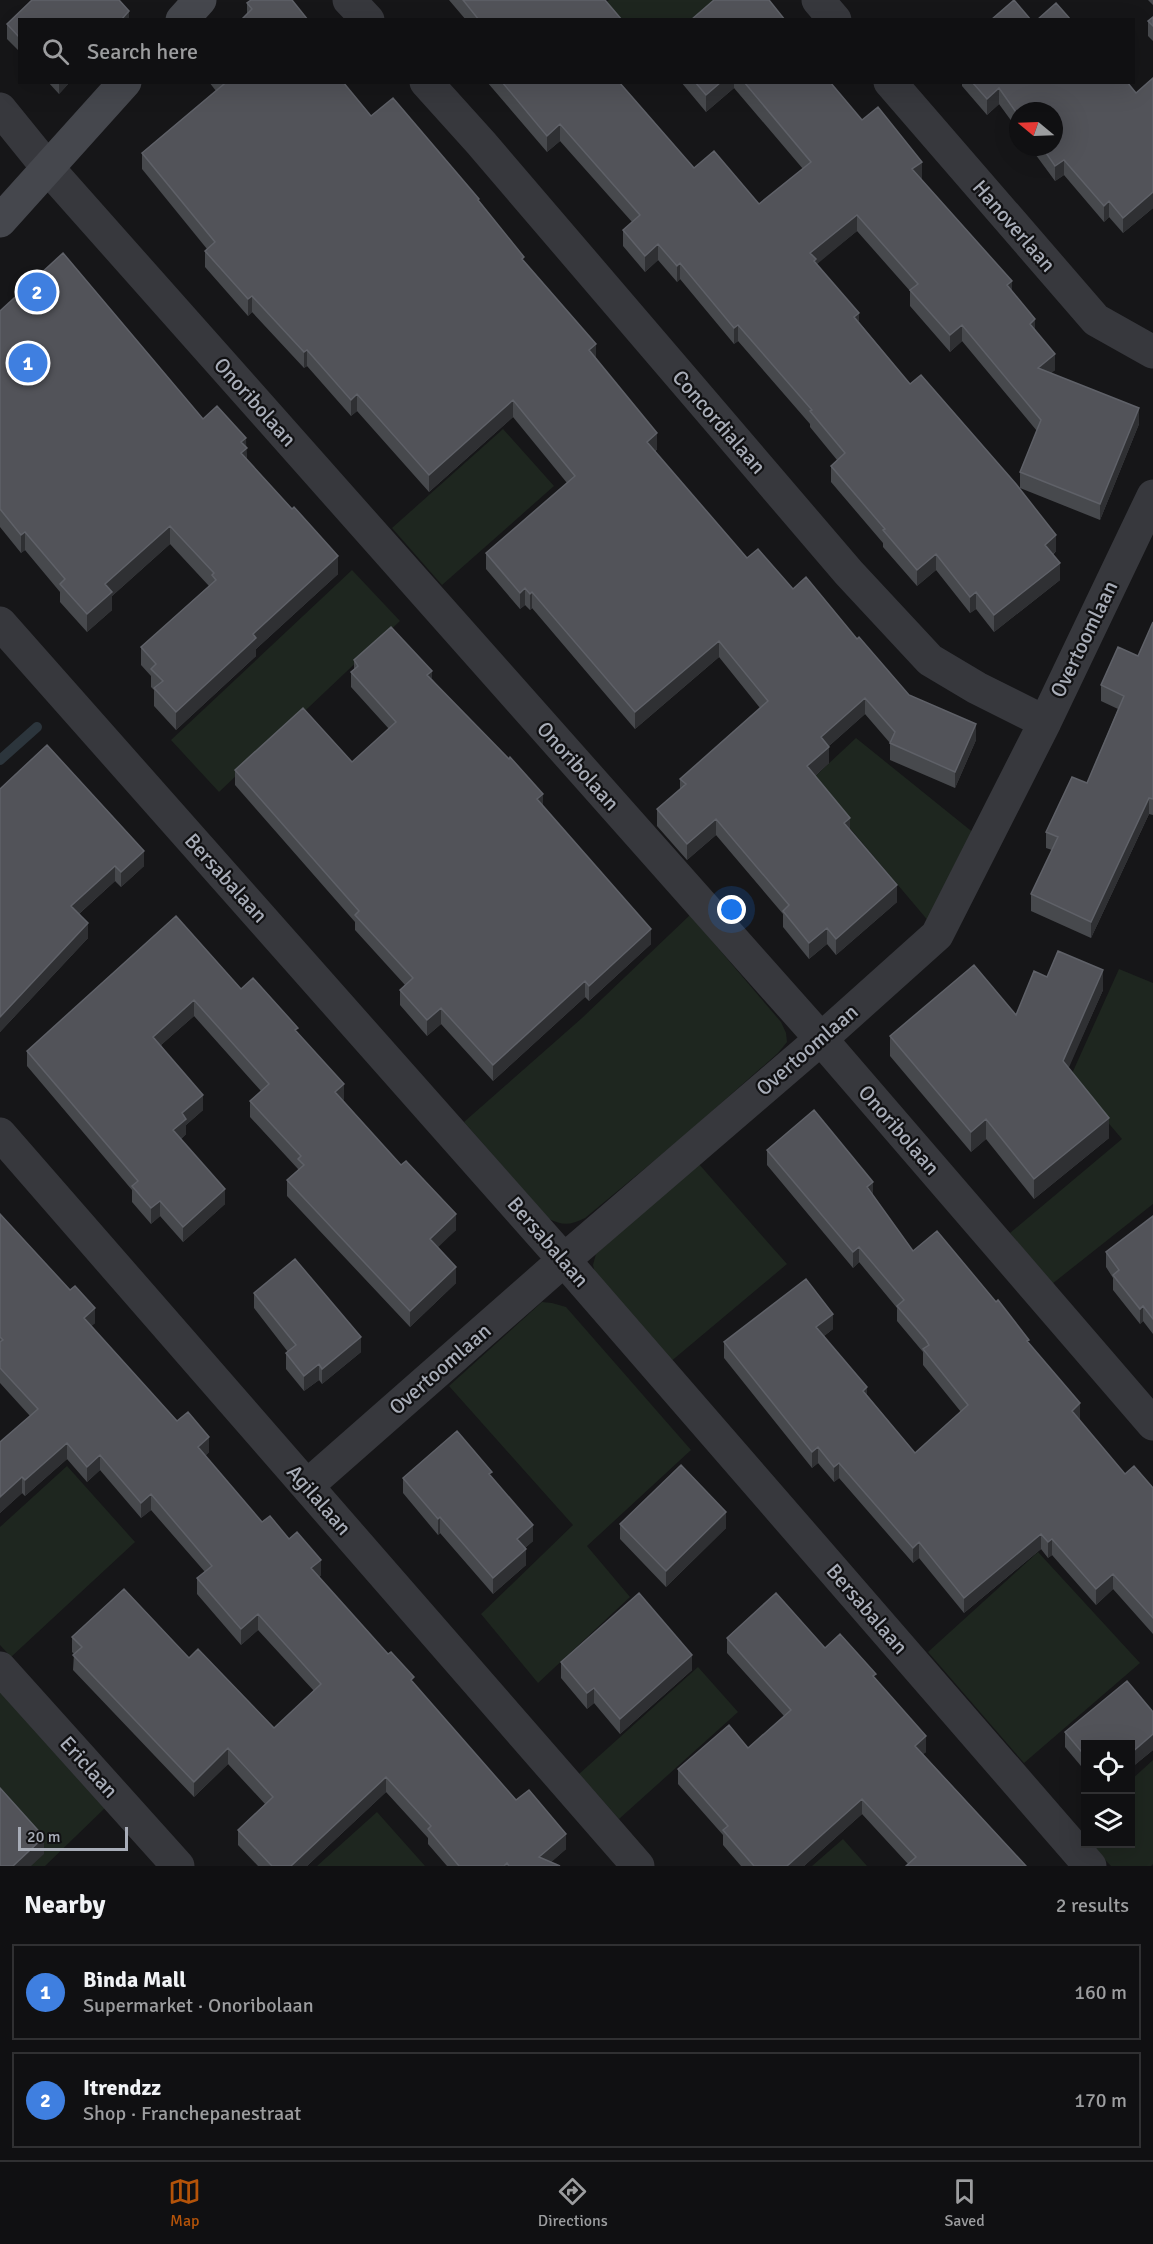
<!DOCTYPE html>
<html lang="en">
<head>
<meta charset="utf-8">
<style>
  body { margin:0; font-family:Signika,sans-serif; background:#19191b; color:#f1f3f6 }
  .controls { position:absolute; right:18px; bottom:18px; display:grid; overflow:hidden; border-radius:0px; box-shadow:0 6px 24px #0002 }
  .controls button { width:54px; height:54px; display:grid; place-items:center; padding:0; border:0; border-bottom:2px solid #303032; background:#101012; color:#f1f3f6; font:30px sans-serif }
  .compass { position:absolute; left:1009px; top:102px; width:54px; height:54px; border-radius:50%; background:#101012; box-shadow:0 6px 24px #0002; rotate:289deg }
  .scale { position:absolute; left:18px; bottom:15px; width:110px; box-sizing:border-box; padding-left:6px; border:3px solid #a8adb8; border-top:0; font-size:16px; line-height:21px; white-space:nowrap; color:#a8adb8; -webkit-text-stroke:4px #111113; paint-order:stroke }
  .you { position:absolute; left:732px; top:910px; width:21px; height:21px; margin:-15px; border:4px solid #fff; border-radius:50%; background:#1a73e8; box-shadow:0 0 0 9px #1a73e833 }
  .badge { display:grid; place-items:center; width:39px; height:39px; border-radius:50%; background:#b45309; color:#fff; font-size:20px; font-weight:700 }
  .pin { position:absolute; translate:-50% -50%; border:3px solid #fff; box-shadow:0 2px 6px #0006 }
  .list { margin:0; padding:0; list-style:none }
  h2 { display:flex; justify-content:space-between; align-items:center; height:78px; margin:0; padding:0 24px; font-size:26px }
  h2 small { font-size:20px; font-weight:400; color:#9c9d9f }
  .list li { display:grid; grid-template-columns:39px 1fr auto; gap:18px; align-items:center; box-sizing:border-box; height:96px; margin:0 12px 12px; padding:0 12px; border:2px solid #303032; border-radius:0px }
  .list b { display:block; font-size:22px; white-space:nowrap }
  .list p { margin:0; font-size:20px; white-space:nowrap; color:#9c9d9f }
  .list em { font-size:20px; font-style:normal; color:#9c9d9f }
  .icon { flex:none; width:33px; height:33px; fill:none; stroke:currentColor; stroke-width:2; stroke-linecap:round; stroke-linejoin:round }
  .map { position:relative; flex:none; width:1153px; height:1866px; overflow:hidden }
  .search { position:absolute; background:#101012; box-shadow:0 6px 24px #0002; left:18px; right:18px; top:18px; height:66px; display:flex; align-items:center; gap:15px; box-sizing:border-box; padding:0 21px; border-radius:0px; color:#9c9d9f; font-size:22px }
  .sheet { height:294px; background:#101012 }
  nav { display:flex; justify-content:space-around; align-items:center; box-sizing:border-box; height:84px; border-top:2px solid #303032; background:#101012; font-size:16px; color:#9c9d9f }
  nav a { display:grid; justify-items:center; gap:3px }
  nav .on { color:#b45309 }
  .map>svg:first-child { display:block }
  .green { fill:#1e261f }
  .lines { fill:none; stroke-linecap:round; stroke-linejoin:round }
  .stream { stroke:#2c353c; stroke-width:10 }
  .street { stroke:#37383d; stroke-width:33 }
  .secondary { stroke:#45474d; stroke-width:33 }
  .wall { fill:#47494d }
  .shaded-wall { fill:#2f3033 }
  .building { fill:#525359; stroke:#5f6168; stroke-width:1.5 }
  .labels { text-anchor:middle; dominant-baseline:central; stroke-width:4.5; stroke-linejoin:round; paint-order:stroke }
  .street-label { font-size:21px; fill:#a8adb8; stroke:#111113 }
</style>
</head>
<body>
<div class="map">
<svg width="1153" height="1866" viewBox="0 0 1153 1866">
  <rect width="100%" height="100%" fill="#161618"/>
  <path class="green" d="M609,0H722L699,20L614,19L602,5Z
    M503,429L554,486L442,585L392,528Z
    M352,570L400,621L219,792L171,740Z
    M856,738L975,834L930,923L810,781Z
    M690,915L781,1022L786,1033L787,1042L778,1053L684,1136L585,1218C571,1225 563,1226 549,1219L464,1122L582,1018Z
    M1119,969L1153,983V1204L1052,1284L1010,1233L1122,1139L1070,1078Z
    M698,1163L787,1264L669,1363L595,1273L593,1265L596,1254Z
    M542,1302L552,1303L566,1307L691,1450L587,1546L630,1597L538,1683L481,1614L573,1525L449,1386Z
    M67,1466L135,1542L11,1657L0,1645V1527Z
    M1038,1552L1140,1663L1024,1763L928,1652Z
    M698,1667L738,1712L619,1819L579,1774Z
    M0,1688L106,1807L45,1866H0Z
    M1153,1760V1864L1151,1866H1111L1090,1844H1130L1131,1780Z
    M377,1812L425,1866H317Z
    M843,1839L867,1866H812Z"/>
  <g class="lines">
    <path class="stream" d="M0,760L37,727"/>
    <path class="street" d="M349,0L368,20
      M818,0L835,20
      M426,82L481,143L849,573L930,660L977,688L1045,722
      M890,82L1096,320L1153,352
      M0,109L47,167L821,1039L1153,1424
      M0,623L564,1260L1090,1866
      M0,1134L638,1866
      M307,1486L564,1260L821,1039L937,935L1045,722L1153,496
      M0,1668L178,1866"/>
    <path class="secondary" d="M182,20L200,0
      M0,221L125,82"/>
  </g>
  <path class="wall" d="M32,0H120L119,1L129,20H20V52L7,39V24Z
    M449,0H605L622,20H466Z
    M1148,0H1153V5Z
    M247,3L308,20L247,14Z
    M1153,17V41L1148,36V21Z
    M1153,78V208L1123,233L1109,217L1104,222L1064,175L1055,181L1030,147H1054L1018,111V130L999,104L987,115L962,86V82H1127L1136,93Z
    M48,82H70L59,94Z
    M209,82H343L371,116L479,203L596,358L657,449L655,452L747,558L793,589L857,639L909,695L976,740L955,788L890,760V743L865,714L829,746V763L815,776L897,902L836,955L827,944L809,959L783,927V914L716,835L687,860L657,826V809L680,789V779L760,708L719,657L635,729L532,608L530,610L525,605L520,609L486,569V553L567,483L513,417L429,492L357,411L351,416L307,366L304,368L252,312L248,316L205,267V251L207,249L142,169V153L216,91Z
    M487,82H619L694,168L759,204L803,169L734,88L706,112L681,82H830L862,120L922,178L921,179L1012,291L1035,330L1055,370L1051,373L1139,424L1100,520L1020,488V472L1037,431L962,341L950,352L910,306V291L857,231L816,264L859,322L910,384L1056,551L1053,555L1060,580L994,632L976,609L970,613L936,570L917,586L883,547V543L831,482V466L837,460L810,427V424L738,341L734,344L680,279L677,282L658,260L645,272L623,246V230L632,222L560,141L547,152Z
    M0,311L203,419L246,447L247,460L338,574L256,649V656L176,730L154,706V690L151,687V676L141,665V647L209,586L170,544L112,596V610L87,632L60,602V592L25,550L21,553L0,527Z
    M1153,622V815L1149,814L1091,938L1031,911V894L1052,850L1046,848V832L1087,783L1118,709L1101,701V685L1138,656Z
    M354,660L432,679L543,807L651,944L589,1001L585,997L493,1081L441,1024L427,1036L400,1005V990L405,985L355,930V922L235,785V770L352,762L389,729L351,687V672L354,669Z
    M0,789L144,866L121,887L115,881L79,914L88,938L0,1032Z
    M176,916L241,989L298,1034L344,1099L343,1100L456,1230L437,1247L456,1283L410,1327L287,1196V1180L298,1170V1169L250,1117V1101L261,1091L194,1016L161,1045L203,1110L186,1125V1134L181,1139L225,1204L183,1242L160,1216L151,1224L132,1202V1190L27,1066V1051Z
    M1047,977L1103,990L1068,1068L1109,1138L1034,1199L986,1139L971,1152L890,1056V1036L1016,1015Z
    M767,1150L873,1196L913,1251L1029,1343L1080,1419L1079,1420L1125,1474L1153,1488V1634L1113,1589L1096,1605L1052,1555L1048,1558L1041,1549L964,1613L919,1558L913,1563L839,1478L834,1482L818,1463L812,1468L724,1358V1342L833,1329L824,1336L867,1395L915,1453L961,1412L923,1365V1352L897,1321V1308L859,1262L853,1268L767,1165Z
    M0,1214L95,1323L91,1326L177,1421L209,1452L205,1456L262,1522L321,1575L319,1577L493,1774L516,1800L566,1849L551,1862L560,1866H447L428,1844V1838L386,1792L307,1866H258L238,1845V1830L265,1804L228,1764L194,1797L73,1670L74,1654L72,1652V1637L189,1658L274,1728L314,1691L258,1630L241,1645L197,1594V1578L205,1572L151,1510L141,1518L100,1470L87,1482L67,1459L25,1496L22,1493L0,1513V1442L30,1416L0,1383Z
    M1153,1216V1334L1143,1321L1140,1324L1113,1290V1278L1106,1267V1252Z
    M254,1293L361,1352L322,1384L319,1380L304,1391L286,1369V1353L288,1352L254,1308Z
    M492,1477L533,1541L525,1548L526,1565L493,1594L440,1533L438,1535L403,1493V1478Z
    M620,1524L726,1528L666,1587L620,1539Z
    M727,1638L825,1648L876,1679L926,1752L923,1754L1026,1866L908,1864L862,1814L804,1866H741L723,1845V1835L678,1784V1769L748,1748L784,1716L727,1653Z
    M561,1662L692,1670L620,1734L594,1703L587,1709L561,1678Z
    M1153,1712V1750L1131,1768L1086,1744V1772L1065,1747V1732Z"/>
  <path class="shaded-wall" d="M129,11V20H121Z
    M59,82H70L59,94Z
    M721,82H734V88L706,112V95Z
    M999,88V104L987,115V99Z
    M560,124V141L547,152V136Z
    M1064,160V175L1055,181V166Z
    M922,162V178L912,186V169Z
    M1153,192V208L1123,233V218Z
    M1109,201V217L1104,222V206Z
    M857,215V231L816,265L810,253Z
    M658,244V260L645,272V256Z
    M680,263V279L677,282V266Z
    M1012,281V297L1007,285Z
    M252,296V312L248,316V299Z
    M859,313V330L854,317Z
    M1035,319V336L1030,324Z
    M738,325V341L734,344V328Z
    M962,325V341L950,352V335Z
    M596,344V361L589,350Z
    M307,350V366L304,368V352Z
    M1055,354V370L1038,384V368Z
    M357,394V411L351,416V400Z
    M513,400V417L429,492V475Z
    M1139,408V424L1100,520V504Z
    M657,433V449L647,458V442Z
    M246,438L247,466L241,471V442Z
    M170,526V544L112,596V610L87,632V614L105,584Z
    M25,532V550L21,553V535Z
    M1056,535V551L1045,561V545Z
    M936,554V570L917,586V570Z
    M338,556V574L256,649V656L176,730V712L253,634Z
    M1060,563V580L994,632V615Z
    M525,588V605L520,609V593Z
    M532,592V608L530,610V594Z
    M976,592V609L970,613V597Z
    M719,641V657L635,729V712Z
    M432,671V686L427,675Z
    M865,698V714L821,753V737Z
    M976,724V740L955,788V772Z
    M829,747V763L807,783V766Z
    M543,794V809L537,799Z
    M1149,798V814L1091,938V922Z
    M850,818V834L844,823Z
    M716,819V835L687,860V844Z
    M144,851V866L121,887V872Z
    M115,866V881L71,921V906Z
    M897,885V902L836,955V939Z
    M88,923V938L0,1032V1017Z
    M827,928V944L809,959V943Z
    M651,929V944L589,1001V986Z
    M1103,970V990L1063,1081V1061Z
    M585,981V997L493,1081V1065Z
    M194,1000V1016L153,1052V1037Z
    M441,1008V1024L427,1036V1020Z
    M344,1084V1099L335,1107V1092Z
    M203,1095V1110L186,1125V1134L173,1145V1130L182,1113Z
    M1109,1118V1138L1034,1199V1179Z
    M986,1119V1139L971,1152V1132Z
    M873,1182V1197L867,1187Z
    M225,1189V1204L183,1242V1227Z
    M160,1201V1216L151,1224V1208Z
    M456,1214V1230L430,1255V1239Z
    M859,1247V1262L853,1268V1252Z
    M456,1267V1283L410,1327V1311Z
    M1143,1306V1321L1140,1324V1309Z
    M95,1308V1323L84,1333V1318Z
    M833,1314V1329L816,1342V1327Z
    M361,1337V1352L322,1384V1369Z
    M319,1364V1380L304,1391V1376Z
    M867,1387V1402L863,1391Z
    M1080,1403V1419L1072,1426V1411Z
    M209,1437V1452L198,1462V1447Z
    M67,1443V1459L25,1496V1480Z
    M818,1447V1463L812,1468V1452Z
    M100,1455V1470L87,1482V1467Z
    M839,1463V1478L834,1482V1467Z
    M22,1477V1493L0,1513V1497Z
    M151,1494V1510L141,1518V1503Z
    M726,1512V1528L666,1587V1571Z
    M440,1517V1533L438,1535V1519Z
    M533,1525V1541L517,1555V1539Z
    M1041,1534V1549L964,1613V1598Z
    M1052,1539V1555L1048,1558V1542Z
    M919,1542V1558L913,1563V1548Z
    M526,1549V1565L493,1594V1578Z
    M321,1560V1575L311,1584V1568Z
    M1113,1574V1589L1096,1605V1589Z
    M258,1614V1630L241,1645V1629Z
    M692,1655V1670L620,1734V1719Z
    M594,1688V1703L587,1709V1693Z
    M1153,1734V1750L1131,1768V1753Z
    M926,1736V1752L915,1761V1746Z
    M228,1748V1764L194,1797V1782Z
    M386,1777V1792L307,1866H291Z
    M862,1799V1814L804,1866H787Z
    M566,1834V1849L547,1866L539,1857Z
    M44,1837V1854L31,1866H13Z"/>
  <path class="building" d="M32,0H119L129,11L121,20H20V38L7,24Z
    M251,0H292L308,20H241L252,9L247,3Z
    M463,0H605L622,20H479Z
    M714,0H769L785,20H691Z
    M1014,0L1031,20H991Z
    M1056,3L1071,20H1037Z
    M1153,17V26L1148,21Z
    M1153,78V192L1123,218L1109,201L1104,206L1064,160L1055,166L1042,147H1054V111H1018V115L999,88L987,99L972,82H1127L1136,93Z
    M223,82H343L371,116L393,98L479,199L478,200L524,257L522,259L596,344L589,350L657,433L647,442L747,558L758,549L793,589L806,577L857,639L859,637L909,695L976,724L955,772L890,743L895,732L865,698L821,737L829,747L807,766L850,818L844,823L897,885L836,939L827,928L809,943L783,911L789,905L716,819L687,844L657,809L686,784L680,779L768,701L719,641L635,712L532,592L530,594L525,588L520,593L486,553L575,476L513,400L429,475L357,394L351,400L307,350L304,352L252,296L248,299L205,251L215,242L142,153L224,84Z
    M502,82H619L694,168L714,151L759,204L811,162L744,82H830L862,120L878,107L922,162L912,169L1012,281L1007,285L1035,319L1030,324L1055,354L1038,368L1139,408L1100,504L1020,472L1041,420L962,325L950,335L910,290L918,284L857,215L810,253L816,259L814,261L859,313L854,317L910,384L921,375L1016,484L1056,535L1045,545L1060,563L994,615L976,592L970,597L936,554L917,570L883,530L885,529L831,466L845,453L810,411L812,410L738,325L734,328L680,263L677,266L658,244L645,256L623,230L640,215L560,124L547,136Z
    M695,82H721L706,95Z
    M63,253L203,419L217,406L246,438L241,442L247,448L241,453L292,509L294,507L338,556L253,634L256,638L176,712L154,688L163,681L151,669L156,664L141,647L216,580L212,575L214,573L170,526L105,584L112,592L87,614L60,584L65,579L25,532L21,535L0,509V311Z
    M1153,622V799L1149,798L1091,922L1031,894L1058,837L1046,832L1072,777L1087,783L1124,696L1101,685L1118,647L1138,656Z
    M391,627L432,671L427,675L509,759L510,757L543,794L537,799L651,929L589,986L585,981L493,1065L441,1008L427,1020L400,990L413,978L355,915L359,911L235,770L303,708L352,762L396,722L351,672L358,666L354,660Z
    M47,745L144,851L121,872L115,866L71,906L88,923L0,1017V789Z
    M176,916L241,989L253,978L298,1028L295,1030L344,1084L335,1092L401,1165L406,1161L456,1214L430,1239L456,1267L410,1311L287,1180L304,1165L298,1159L301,1156L250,1101L269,1084L194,1000L153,1037L203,1095L182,1113L186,1119L173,1130L225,1189L183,1227L160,1201L151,1208L132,1186L138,1181L27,1051Z
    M1058,951L1103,970L1063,1061L1109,1118L1034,1179L986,1119L971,1132L890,1036L974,965L1016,1015L1034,971L1047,977Z
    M814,1110L873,1182L867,1187L913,1251L937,1231L996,1302L998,1300L1029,1340L1027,1341L1080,1403L1072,1411L1125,1474L1134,1466L1153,1488V1618L1113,1574L1096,1589L1052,1539L1048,1542L1041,1534L964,1598L919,1542L913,1548L839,1463L834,1467L818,1447L812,1452L724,1342L806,1279L833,1314L816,1327L867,1387L863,1391L915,1453L968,1405L923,1349L929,1345L926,1340L897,1306L904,1300L859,1247L853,1252L767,1150Z
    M0,1214L70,1290L75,1286L95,1308L84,1318L177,1421L188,1412L209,1437L198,1447L262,1522L270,1516L289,1539L297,1532L321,1560L311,1568L388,1654L391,1652L414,1677L411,1680L516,1800L529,1790L566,1834L539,1857L560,1866H509L507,1863L504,1866H459L428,1829L431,1826L386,1777L291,1866H272L238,1830L273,1797L228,1748L194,1782L73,1655L82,1647L72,1637L124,1589L189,1658L198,1649L274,1728L321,1684L258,1614L241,1629L197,1578L212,1566L151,1494L141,1503L100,1455L87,1467L67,1443L25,1480L22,1477L0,1497V1442L38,1409L0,1368V1342L3,1340L0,1337Z
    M1153,1216V1319L1143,1306L1140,1309L1113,1275L1119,1270L1106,1252Z
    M295,1259L361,1337L322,1369L319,1364L304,1376L286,1353L296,1345L254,1293Z
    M457,1431L492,1472L489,1474L533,1525L517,1539L526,1549L493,1578L440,1517L438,1519L403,1478Z
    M681,1465L726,1512L666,1571L620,1524Z
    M639,1593L692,1655L620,1719L594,1688L587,1693L561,1662Z
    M776,1593L825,1648L840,1634L876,1674L873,1676L926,1736L915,1746L1026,1866H906L916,1857L862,1799L787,1866H754L723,1830L728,1826L678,1769L729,1725L748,1748L791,1710L727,1638Z
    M1127,1681L1153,1712V1734L1131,1753V1744H1086V1757L1065,1732Z
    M0,1788L44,1837L13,1866H0Z"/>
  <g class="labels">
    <g class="street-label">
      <text transform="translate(1014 226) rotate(49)">Hanoverlaan</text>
      <text transform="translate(255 402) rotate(48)">Onoribolaan</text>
      <text transform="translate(719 422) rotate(49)">Concordialaan</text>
      <text transform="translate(1084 639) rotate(-64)">Overtoomlaan</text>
      <text transform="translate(578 766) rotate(48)">Onoribolaan</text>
      <text transform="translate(226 878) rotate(48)">Bersabalaan</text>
      <text transform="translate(807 1050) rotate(-41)">Overtoomlaan</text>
      <text transform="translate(899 1130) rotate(49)">Onoribolaan</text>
      <text transform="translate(548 1242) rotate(49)">Bersabalaan</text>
      <text transform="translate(440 1369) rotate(-41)">Overtoomlaan</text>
      <text transform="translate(319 1500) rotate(49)">Agilalaan</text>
      <text transform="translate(867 1609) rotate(49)">Bersabalaan</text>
      <text transform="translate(89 1767) rotate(48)">Ericlaan</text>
    </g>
  </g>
</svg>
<div class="controls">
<button><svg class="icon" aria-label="locate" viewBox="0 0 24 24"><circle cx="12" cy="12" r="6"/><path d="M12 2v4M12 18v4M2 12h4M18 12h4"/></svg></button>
<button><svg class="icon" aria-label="layers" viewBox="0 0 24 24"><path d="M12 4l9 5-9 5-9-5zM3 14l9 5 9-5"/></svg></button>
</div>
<svg class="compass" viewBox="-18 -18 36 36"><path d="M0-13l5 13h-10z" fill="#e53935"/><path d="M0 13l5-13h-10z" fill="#9c9d9f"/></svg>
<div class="scale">20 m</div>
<div class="you"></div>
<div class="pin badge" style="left:28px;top:363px;background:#3f7fe0">1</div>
<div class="pin badge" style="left:37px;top:292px;background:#3f7fe0">2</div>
<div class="search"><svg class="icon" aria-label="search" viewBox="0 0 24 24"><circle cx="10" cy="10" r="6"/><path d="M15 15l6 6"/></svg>Search here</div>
</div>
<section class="sheet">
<h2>Nearby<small>2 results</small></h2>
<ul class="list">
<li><span class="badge" style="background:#3f7fe0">1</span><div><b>Binda Mall</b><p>Supermarket · Onoribolaan</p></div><em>160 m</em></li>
<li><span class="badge" style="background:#3f7fe0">2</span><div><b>Itrendzz</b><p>Shop · Franchepanestraat</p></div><em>170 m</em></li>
</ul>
</section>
<nav>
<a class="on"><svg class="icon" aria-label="map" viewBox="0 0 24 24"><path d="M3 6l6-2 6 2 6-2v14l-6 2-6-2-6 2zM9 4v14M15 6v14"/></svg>Map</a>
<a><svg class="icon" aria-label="directions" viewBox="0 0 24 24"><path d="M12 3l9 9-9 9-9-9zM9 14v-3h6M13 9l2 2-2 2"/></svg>Directions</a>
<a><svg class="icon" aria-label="saved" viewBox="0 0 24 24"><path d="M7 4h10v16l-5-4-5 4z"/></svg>Saved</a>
</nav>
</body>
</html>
